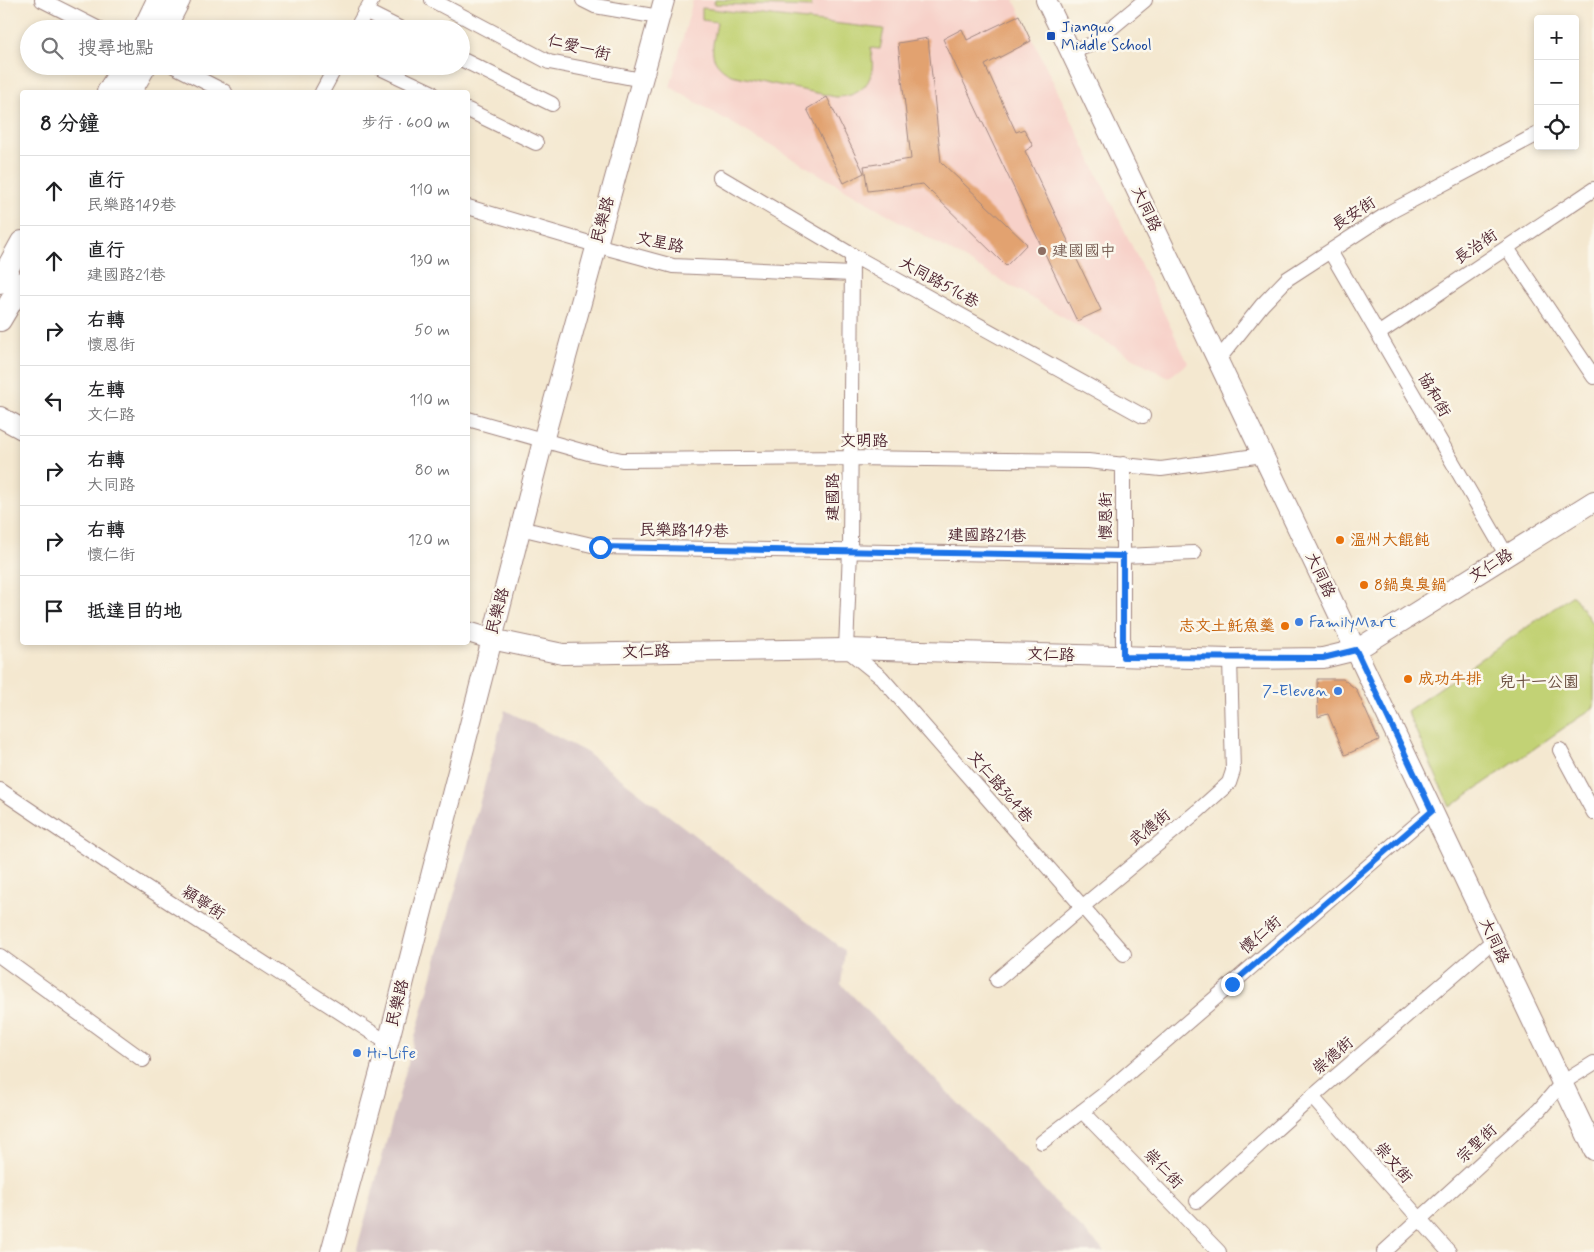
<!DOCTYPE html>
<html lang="zh-TW">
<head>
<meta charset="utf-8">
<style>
  body { margin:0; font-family:Mynerve,"LXGW WenKai TC",sans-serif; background:#f2f2f2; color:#202124 }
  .controls { position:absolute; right:15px; top:15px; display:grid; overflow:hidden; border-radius:5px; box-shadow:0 2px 8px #0003 }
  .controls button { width:45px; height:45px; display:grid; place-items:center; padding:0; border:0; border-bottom:1px solid #e0e0e0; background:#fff; color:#202124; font:25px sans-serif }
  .stop { position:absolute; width:15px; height:15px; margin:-11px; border:4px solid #1a73e8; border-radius:50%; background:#fff }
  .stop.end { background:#1a73e8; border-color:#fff; box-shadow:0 1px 5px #0008 }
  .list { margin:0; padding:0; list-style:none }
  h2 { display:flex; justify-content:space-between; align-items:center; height:65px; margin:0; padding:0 20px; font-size:21px }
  h2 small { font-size:16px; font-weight:400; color:#757577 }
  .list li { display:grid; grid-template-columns:32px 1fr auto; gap:15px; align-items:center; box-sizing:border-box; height:70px; padding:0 20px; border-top:1px solid #e0e0e0 }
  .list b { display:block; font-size:19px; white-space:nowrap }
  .list p { margin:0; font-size:16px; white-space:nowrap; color:#757577 }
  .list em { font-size:16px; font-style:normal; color:#757577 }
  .icon { flex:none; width:28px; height:28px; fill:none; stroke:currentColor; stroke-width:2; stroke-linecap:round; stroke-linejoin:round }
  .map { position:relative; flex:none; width:1594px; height:1252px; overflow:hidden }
  .search { position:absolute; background:#fff; box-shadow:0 2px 8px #0003; left:20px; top:20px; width:450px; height:55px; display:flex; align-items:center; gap:12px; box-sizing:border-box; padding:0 18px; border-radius:28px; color:#757577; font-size:19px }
  .panel { position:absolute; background:#fff; box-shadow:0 2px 8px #0003; left:20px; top:90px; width:450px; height:555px; border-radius:5px }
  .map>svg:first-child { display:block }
  .built { fill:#f7d1c9 }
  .industrial { fill:#d2bfc1 }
  .green { fill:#c2d275; stroke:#867850 }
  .building { fill:#e2a26f }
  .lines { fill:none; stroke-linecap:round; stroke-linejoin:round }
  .street-casing { stroke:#9f847e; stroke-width:16 }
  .secondary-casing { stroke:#9f847e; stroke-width:22 }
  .primary-casing { stroke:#9f847e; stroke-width:24 }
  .street { stroke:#fff; stroke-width:14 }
  .secondary { stroke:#fff; stroke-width:20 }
  .primary { stroke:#fff; stroke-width:22 }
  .route { stroke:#1a73e8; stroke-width:6 }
  .transit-dot { fill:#1a4fb4; stroke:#fbf7ec; stroke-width:2 }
  .education-dot { fill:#8d6e63; stroke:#fbf7ec; stroke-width:2 }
  .food-dot { fill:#e8710a; stroke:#fbf7ec; stroke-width:2 }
  .shop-dot { fill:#3f7fe0; stroke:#fbf7ec; stroke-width:2 }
  .labels { text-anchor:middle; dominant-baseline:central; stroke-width:5; stroke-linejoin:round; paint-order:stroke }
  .transit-label { font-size:16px; fill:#164399; stroke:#fbf7ec; text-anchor:start }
  .street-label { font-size:16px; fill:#4a1f2b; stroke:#fbf7ec }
  .education-label { font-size:16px; fill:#785e54; stroke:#fbf7ec; text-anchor:start }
  .food-label { font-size:16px; fill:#c56008; stroke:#fbf7ec; text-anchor:start }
  .shop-label { font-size:16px; fill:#366cbe; stroke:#fbf7ec; text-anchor:start }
  .park-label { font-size:16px; fill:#684c3e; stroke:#fbf7ec }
</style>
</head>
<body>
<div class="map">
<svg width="1594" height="1252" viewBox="0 0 1594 1252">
  <rect width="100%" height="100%" fill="#fbf7ec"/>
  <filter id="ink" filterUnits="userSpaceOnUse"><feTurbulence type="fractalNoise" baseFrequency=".02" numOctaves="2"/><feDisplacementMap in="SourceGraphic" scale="10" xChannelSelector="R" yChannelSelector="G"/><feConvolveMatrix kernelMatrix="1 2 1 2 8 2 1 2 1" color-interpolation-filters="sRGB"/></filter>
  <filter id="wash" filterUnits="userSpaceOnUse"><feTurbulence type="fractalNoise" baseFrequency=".0096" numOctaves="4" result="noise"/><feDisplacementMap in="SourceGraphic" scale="20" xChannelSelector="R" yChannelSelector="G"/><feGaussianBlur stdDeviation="1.12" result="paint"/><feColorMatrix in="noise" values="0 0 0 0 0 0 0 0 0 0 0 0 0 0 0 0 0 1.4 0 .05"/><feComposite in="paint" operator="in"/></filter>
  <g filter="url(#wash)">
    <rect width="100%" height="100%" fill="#f4e8d0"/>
    <path class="built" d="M693,0H1014L1188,363L1168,378L670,87Z"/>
    <path class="industrial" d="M505,710L586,752L845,951L841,984L1105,1252H356Z"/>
    <path class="green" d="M715,0H811V7L714,4Z
      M702,8L884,29L880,49L870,48C878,75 866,97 836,97L731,75C705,58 713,49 717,22L702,20Z
      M1573,595L1594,626V707L1450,807L1407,711Z"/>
    <g id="blocks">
      <path class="building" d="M1019,15L1031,41L985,65L1016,132L1024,129L1033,146L1025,151L1101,310L1077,321L943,39L962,29L967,40Z
        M928,38L941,162L1027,244L1006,266L923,184L868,191L864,166L911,159L898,43Z
        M827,97L864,173L844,183L807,109Z
        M1317,679H1343L1356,689L1379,740L1345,755L1328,714L1318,717Z"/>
    </g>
  </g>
  <g filter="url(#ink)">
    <use href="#blocks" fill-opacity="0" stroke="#9f847e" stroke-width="1"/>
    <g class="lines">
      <defs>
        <path id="street" d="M42,0L99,29
          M432,0L549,62L642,80
          M583,0L595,6L659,17
          M365,11L401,29
          M356,29L372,0
          M1071,52L1092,44L1145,0
          M461,59L552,104
          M174,66L225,92
          M376,66L431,92
          M322,92L336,66
          M468,110L536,143
          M720,177L852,255L1143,416
          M468,207L596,245L673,266L852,274
          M1507,248L1594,377
          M1330,251L1507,556
          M852,255L850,550L846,649L881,677L1124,954
          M1378,334L1594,189
          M1218,360L1262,305L1287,279L1390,212L1538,134
          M468,419L592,454L622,460L851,458L1088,461L1161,469L1263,455
          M1123,464V657
          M520,528L600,547L1123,556L1194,553
          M1560,750L1594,813
          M0,790L110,864L388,1043
          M0,956L143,1060
          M997,980L1082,907L1199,810L1229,783L1233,771L1230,659
          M1312,1097L1449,1252
          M1082,1111L1219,1252
          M1042,1142L1103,1095L1432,811
          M1197,1201L1312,1097L1494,940
          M1384,1252L1539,1110L1562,1083L1594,1063"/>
        <path id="secondary" d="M1046,0L1594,1150
          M0,417L22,429
          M468,632L491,639L563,654L846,649L1230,659L1323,658L1356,650L1594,501
          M331,1252L388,1043L543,441L664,0"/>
        <path id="primary" d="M144,29L158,0
          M164,29L179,0
          M108,92L124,66
          M130,92L145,66
          M0,282L22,242
          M0,320L22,283"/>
      </defs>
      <use href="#street" class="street-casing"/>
      <use href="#secondary" class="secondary-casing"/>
      <use href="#primary" class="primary-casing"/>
      <use href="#street" class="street"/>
      <use href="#secondary" class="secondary"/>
      <use href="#primary" class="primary"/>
    </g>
  </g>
  <g class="lines" filter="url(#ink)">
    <path class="route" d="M600,547L1123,556V657L1323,658L1356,650L1432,811L1232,984"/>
  </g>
  <rect class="transit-dot" x="1046" y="31" width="10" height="10" rx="2.5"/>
  <circle class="education-dot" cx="1042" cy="251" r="5"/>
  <g class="food-dot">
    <circle cx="1340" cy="540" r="5"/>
    <circle cx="1364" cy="585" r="5"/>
    <circle cx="1285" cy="626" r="5"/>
    <circle cx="1408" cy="679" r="5"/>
  </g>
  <g class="shop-dot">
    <circle cx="1299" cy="622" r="5"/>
    <circle cx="1338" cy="691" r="5"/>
    <circle cx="357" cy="1053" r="5"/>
  </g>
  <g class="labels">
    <g class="transit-label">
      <text x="1061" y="27">Jianguo<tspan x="1061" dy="18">Middle School</tspan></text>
    </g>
    <g class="street-label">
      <text transform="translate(579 48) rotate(14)">仁愛一街</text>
      <text transform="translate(1146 209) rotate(65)">大同路</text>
      <text transform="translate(1354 214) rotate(-33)">長安街</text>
      <text transform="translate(603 220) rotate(-75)">民樂路</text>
      <text transform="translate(660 243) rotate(12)">文星路</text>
      <text transform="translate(1476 247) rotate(-34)">長治街</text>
      <text transform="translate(939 283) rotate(29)">大同路516巷</text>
      <text transform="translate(1434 395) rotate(60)">協和街</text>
      <text x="864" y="441">文明路</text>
      <text transform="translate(833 497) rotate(-90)">建國路</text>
      <text transform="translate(1106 516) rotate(-90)">懷恩街</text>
      <text transform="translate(684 531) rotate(1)">民樂路149巷</text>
      <text transform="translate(987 536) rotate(1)">建國路21巷</text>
      <text transform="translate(1491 566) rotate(-32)">文仁路</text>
      <text transform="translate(1320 575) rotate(65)">大同路</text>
      <text transform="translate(498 611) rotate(-75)">民樂路</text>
      <text transform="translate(646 652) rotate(-1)">文仁路</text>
      <text transform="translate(1051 655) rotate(2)">文仁路</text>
      <text transform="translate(1000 787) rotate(49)">文仁路364巷</text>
      <text transform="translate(1150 828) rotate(-39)">武德街</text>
      <text transform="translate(203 903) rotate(33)">穎寧街</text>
      <text transform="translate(1261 935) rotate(-41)">懷仁街</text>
      <text transform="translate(1494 941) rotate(65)">大同路</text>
      <text transform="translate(398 1003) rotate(-76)">民樂路</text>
      <text transform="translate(1333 1056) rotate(-41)">崇德街</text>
      <text transform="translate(1477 1144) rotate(-43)">宗聖街</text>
      <text transform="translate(1393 1163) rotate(49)">崇文街</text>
      <text transform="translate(1163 1169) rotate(46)">崇仁街</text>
    </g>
    <g class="education-label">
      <text x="1052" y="251">建國國中</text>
    </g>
    <g class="food-label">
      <text x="1350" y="540">溫州大餛飩</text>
      <text x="1374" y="585">8鍋臭臭鍋</text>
      <text x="1275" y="626" text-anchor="end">志文土魠魚羹</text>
      <text x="1418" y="679">成功牛排</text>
    </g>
    <g class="shop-label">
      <text x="1309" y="622">FamilyMart</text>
      <text x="1328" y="691" text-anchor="end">7-Eleven</text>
      <text x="367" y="1053">Hi-Life</text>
    </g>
    <g class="park-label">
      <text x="1539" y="682">兒十一公園</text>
    </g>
  </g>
</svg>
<div class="controls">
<button>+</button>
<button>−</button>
<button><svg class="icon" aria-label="locate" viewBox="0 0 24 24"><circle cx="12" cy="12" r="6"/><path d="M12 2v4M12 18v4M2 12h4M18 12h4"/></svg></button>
</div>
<div class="stop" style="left:600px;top:547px"></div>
<div class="stop end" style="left:1232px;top:984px"></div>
<div class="search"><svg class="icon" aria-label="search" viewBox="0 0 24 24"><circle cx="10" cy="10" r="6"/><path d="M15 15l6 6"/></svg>搜尋地點</div>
<section class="panel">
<h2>8 分鐘<small>步行 · 600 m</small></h2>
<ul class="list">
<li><svg class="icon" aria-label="ahead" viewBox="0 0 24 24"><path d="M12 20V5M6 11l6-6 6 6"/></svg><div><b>直行</b><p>民樂路149巷</p></div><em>110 m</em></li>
<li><svg class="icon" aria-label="ahead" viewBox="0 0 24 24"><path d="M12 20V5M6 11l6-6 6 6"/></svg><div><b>直行</b><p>建國路21巷</p></div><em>130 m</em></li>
<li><svg class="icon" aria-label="right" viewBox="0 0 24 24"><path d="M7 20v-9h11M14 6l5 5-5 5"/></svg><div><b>右轉</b><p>懷恩街</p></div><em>50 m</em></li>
<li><svg class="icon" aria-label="left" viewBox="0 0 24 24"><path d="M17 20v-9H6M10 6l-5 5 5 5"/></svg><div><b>左轉</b><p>文仁路</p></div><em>110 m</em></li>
<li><svg class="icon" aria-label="right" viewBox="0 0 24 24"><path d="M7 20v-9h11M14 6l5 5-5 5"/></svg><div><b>右轉</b><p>大同路</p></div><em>80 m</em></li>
<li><svg class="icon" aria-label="right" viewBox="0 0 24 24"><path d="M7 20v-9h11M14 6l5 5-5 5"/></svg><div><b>右轉</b><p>懷仁街</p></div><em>120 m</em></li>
<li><svg class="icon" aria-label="arrive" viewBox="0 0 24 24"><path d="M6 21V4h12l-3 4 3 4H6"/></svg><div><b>抵達目的地</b></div></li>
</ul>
</section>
</div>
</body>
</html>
